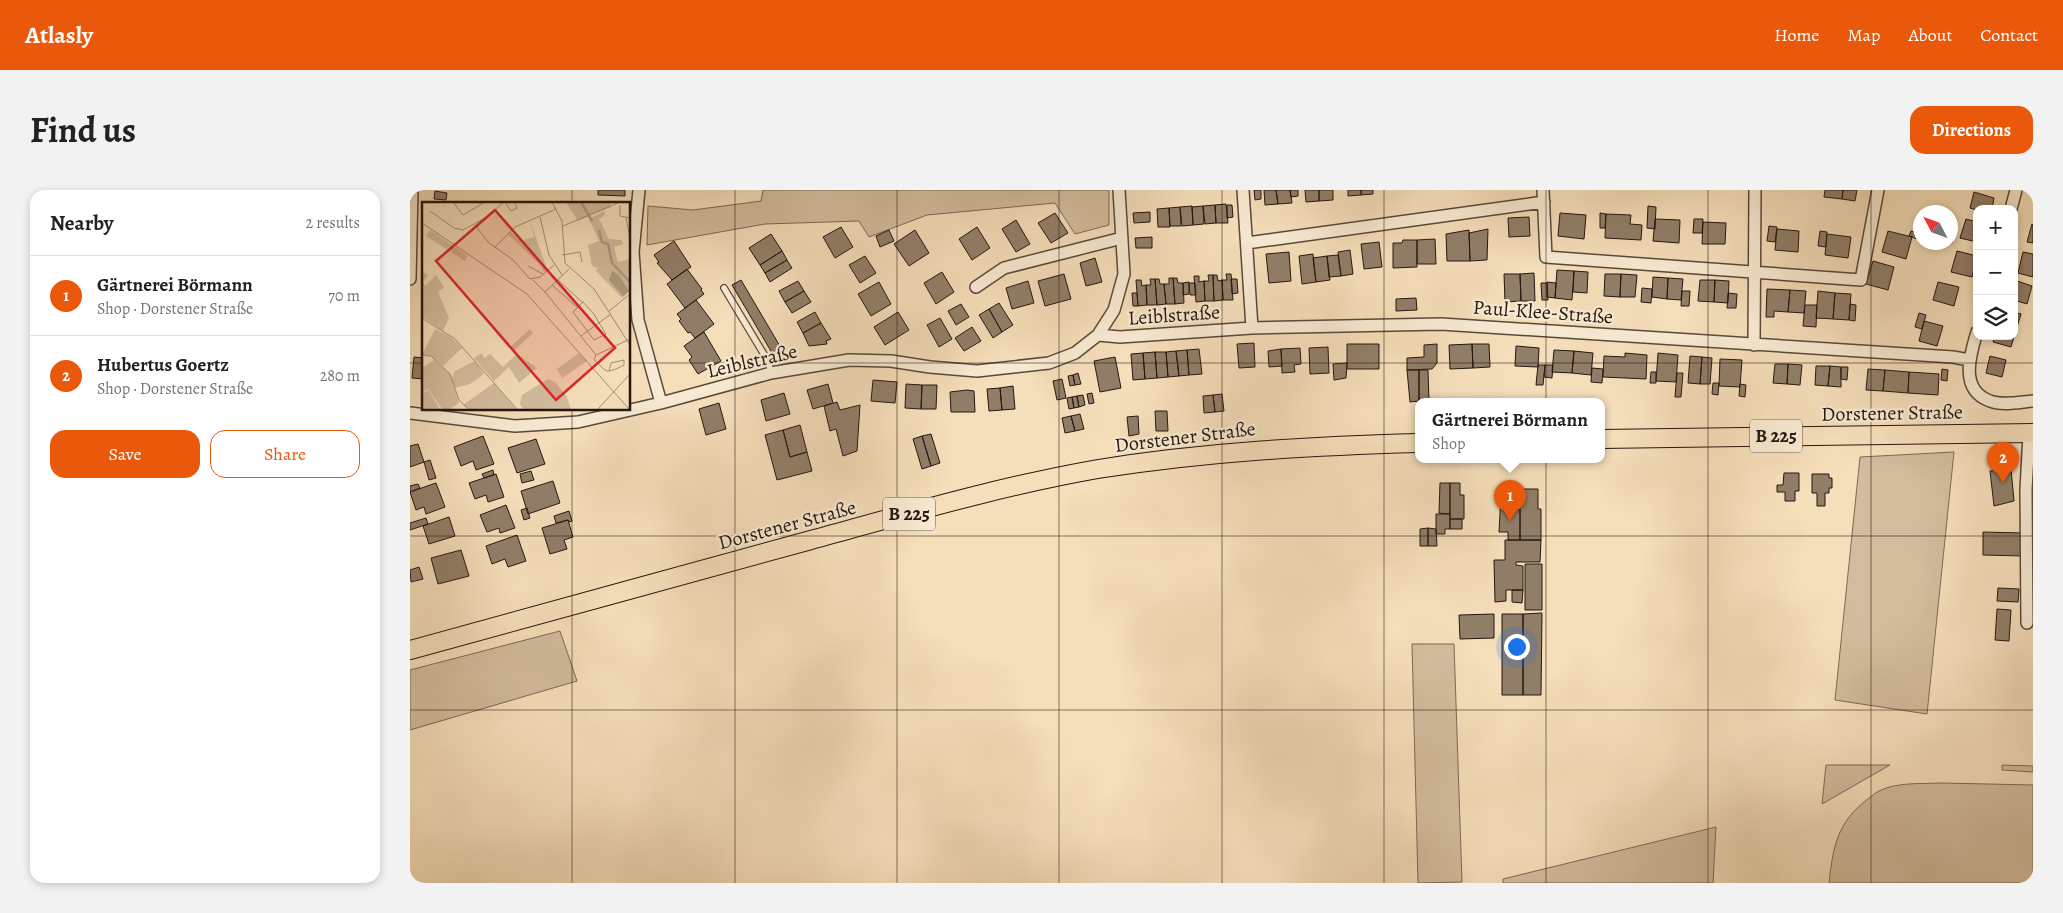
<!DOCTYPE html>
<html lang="en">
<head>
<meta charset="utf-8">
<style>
  body { margin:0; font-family:Alegreya,serif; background:#f2f2f2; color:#222 }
  .controls { position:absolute; right:15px; top:15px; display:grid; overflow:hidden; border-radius:10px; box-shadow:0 2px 8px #0003 }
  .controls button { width:45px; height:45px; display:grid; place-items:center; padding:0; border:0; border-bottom:1px solid #e0e0e0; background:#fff; color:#222; font:25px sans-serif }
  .compass { position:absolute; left:1503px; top:15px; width:45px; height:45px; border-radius:50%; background:#fff; box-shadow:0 2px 8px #0003; rotate:311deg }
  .you { position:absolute; left:1106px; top:456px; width:18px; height:18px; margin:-12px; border:4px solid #fff; border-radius:50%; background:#1a73e8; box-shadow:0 0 0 8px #1a73e833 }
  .badge { display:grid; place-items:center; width:32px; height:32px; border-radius:50%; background:#ea580c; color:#fff; font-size:16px; font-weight:700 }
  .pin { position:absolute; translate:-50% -41px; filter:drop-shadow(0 1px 2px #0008) }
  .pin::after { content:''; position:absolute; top:26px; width:18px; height:15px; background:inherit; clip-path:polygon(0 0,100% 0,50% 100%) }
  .popup { position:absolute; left:1005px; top:208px; width:190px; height:65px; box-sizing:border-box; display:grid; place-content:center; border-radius:10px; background:#fff; filter:drop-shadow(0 1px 4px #0005); font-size:16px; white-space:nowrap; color:#767676 }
  .popup b { font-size:19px; color:#222 }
  .popup::after { content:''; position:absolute; left:50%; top:100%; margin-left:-10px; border:10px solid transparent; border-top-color:#fff }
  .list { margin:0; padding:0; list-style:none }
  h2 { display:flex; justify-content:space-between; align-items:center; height:65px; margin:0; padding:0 20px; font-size:21px }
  h2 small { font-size:16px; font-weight:400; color:#767676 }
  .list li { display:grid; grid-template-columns:32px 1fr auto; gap:15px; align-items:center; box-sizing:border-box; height:80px; padding:0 20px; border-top:1px solid #e0e0e0 }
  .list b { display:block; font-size:19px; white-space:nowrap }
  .list p { margin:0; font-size:16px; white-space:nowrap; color:#767676 }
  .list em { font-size:16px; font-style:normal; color:#767676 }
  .actions { display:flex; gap:10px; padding:15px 20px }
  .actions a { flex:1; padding:11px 0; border:1px solid #ea580c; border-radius:15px; text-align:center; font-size:18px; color:#ea580c }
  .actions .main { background:#ea580c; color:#fff }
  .icon { flex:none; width:28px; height:28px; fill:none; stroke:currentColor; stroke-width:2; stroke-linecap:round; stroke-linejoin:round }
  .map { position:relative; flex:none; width:1623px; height:693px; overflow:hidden; border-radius:15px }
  header { display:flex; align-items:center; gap:30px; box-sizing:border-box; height:70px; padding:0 25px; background:#ea580c; color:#fff }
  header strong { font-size:24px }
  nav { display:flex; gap:28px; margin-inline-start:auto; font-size:18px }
  .intro { display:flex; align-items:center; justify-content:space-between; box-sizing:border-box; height:120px; padding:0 30px }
  h1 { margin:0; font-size:35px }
  .button { padding:12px 22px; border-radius:15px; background:#ea580c; color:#fff; font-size:18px; font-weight:700 }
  main { display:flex; gap:30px; padding:0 30px }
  aside { flex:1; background:#fff; border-radius:15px; box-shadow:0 2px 8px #0003 }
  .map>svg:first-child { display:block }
  .green { fill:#d2bc9d; stroke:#7c6956 }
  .building { fill:#917e68; stroke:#251610 }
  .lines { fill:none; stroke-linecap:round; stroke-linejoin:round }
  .lane-casing { stroke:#59483a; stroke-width:8 }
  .street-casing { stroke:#59483a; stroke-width:14 }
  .primary-casing { stroke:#251610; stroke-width:20 }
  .lane { stroke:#f8ead2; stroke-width:5.5 }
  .street { stroke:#f8ead2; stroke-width:11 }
  .primary { stroke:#f5deba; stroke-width:18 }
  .grid { fill:none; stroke:#251610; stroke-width:1; stroke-opacity:0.55 }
  .labels { text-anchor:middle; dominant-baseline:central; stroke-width:4.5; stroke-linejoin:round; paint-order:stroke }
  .shield { fill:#f8ead2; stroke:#64564a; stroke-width:1 }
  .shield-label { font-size:19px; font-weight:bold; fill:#251610 }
  .street-label { font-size:20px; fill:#251610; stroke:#f8ead2 }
  .inset-river { fill:none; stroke:#ae9a80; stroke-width:2.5 }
  .inset-road { fill:none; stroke:#a28e76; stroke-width:1 }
  .view { fill:#d62828; fill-opacity:0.15; stroke:#d62828; stroke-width:2.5 }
  .inset-edge { fill:none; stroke:#251610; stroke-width:2.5 }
</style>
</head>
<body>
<header>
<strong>Atlasly</strong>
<nav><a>Home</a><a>Map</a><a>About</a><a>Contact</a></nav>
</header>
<div class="intro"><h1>Find us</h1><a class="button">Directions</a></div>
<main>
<aside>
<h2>Nearby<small>2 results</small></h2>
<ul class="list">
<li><span class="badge">1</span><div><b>Gärtnerei Börmann</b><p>Shop · Dorstener Straße</p></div><em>70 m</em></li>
<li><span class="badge">2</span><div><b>Hubertus Goertz</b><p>Shop · Dorstener Straße</p></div><em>280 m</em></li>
</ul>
<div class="actions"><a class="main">Save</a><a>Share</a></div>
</aside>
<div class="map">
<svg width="1623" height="693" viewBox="0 0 1623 693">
  <rect width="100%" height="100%" fill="#f5deba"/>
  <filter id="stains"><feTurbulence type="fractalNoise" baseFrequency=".004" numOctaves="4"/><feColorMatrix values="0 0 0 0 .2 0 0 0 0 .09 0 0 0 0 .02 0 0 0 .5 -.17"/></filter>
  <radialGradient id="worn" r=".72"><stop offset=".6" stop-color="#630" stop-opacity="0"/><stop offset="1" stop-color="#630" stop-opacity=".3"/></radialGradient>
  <path class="green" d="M353,0H699V35L665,44L645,13L517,25L459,47L449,31L355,34L237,55L238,16L283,20L351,11Z
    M1544,262L1517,524L1425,510L1450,267Z
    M150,441L167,491L0,540V480Z
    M1002,454H1044L1052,692L1008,693Z
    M1416,575H1480L1412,614Z
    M1592,575L1623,576V582L1592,580Z
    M1532,593L1623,595V693H1419C1423,657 1427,632 1458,609C1462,606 1466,602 1471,600C1489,592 1512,594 1532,593Z
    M1306,637L1303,693H1093V689Z"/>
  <path class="building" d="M188,0H215V6L188,5Z
    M844,0H851V9L845,10Z
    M854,0H866L868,14L855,15Z
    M866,0H880L882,13L868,14Z
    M880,0H888V6L881,7Z
    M895,0H909V11L896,12Z
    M909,0H923V10L909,11Z
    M938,0H951V5L938,6Z
    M951,0H963V4L951,5Z
    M1415,0H1433L1432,9L1414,7Z
    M1433,0H1447L1445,11L1432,9Z
    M25,1L37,3L36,10L24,9Z
    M1564,2L1584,8L1582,19L1567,20L1560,18Z
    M816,14L818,33H806L805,15Z
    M805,15L806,33L795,34L793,16Z
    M817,15H822L823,27L817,28Z
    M782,16L783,35L772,36L770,17Z
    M793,16L794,34L783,35L782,17Z
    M1238,16L1246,17L1245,39L1237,38Z
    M770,17L771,36H760L759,18Z
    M759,18L760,37H748L747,19Z
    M740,22V32L724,33L723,23Z
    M645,23L658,43L641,53L628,33Z
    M1150,23L1176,25L1174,49L1148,46Z
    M1190,23L1196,24L1195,38H1190Z
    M1196,24L1221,25L1220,34L1232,35L1231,50L1195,48Z
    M1119,27L1120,46L1099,47L1098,28Z
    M1245,29L1270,30L1269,53L1243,51Z
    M1284,29H1293L1292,43H1283Z
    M1556,29L1567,32V52L1550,48Z
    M606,30L620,54L606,62L592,39Z
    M1293,32L1316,33L1315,54H1292Z
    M1622,34L1623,35V53L1617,52Z
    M1359,36L1367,37L1365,52L1357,51Z
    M431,37L443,57L425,68L413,47Z
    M567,37L580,58L562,70L549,49Z
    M1540,38L1545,39L1542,53L1540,52Z
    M1078,39L1077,70L1060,71L1059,43Z
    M1367,39L1389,41L1388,62L1365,60Z
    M479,40L484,51L470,57L466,46Z
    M505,40L519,63L499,76L484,54Z
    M1059,40L1060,71H1037L1036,44Z
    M1410,41L1417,42L1416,57L1408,56Z
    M1478,41L1502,47L1496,69L1472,62Z
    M1501,41L1510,44V50L1499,46Z
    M361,44L372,61L350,75L339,58Z
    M1417,44L1441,47L1438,68L1415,65Z
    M742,47V58H726L725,48Z
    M1025,49L1026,74H1007V50Z
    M993,50H1007V77L983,78V53H992Z
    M264,51L281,77L262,90L247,73L249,72L244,65Z
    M969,52L972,77L954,79L951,54Z
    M940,60L943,84L931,86L928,62Z
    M372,61L377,70L355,83L350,75Z
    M1547,61L1567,66L1562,87L1541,82Z
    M879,62L881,91L859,93L856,64Z
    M1613,62L1623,64V87L1608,83Z
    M903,64L906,92L892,94L889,66Z
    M928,65L931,86L919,87L917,66Z
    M455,66L466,83L450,93L439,75Z
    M917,66L920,90L906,92L903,68Z
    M685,68L692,92L676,96L670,73Z
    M377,70L382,78L360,92L355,83Z
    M1463,71L1484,77L1478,100L1456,94Z
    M277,79L292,99L291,100L294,104L275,118L257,94Z
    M1147,80L1164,81L1162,110L1145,108Z
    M1164,81L1178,82L1177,103L1163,102Z
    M532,82L544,102L526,114L514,93Z
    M1124,83L1125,111H1111L1110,84Z
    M654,84L661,109L635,116L628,91Z
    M816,84H821L823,110H813L812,90H817Z
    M1094,84H1110L1111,111L1095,112Z
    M1195,84H1211L1210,107L1194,106Z
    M1211,84L1227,85L1225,107H1210Z
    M798,85H803L804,111H795L794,91H799Z
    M803,85H807L808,91L812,90L813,110L804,111Z
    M784,86H789V92L794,91L795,111L786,112Z
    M1243,87L1258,88L1257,109L1242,107Z
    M759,88H763L765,114H756L754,94H759Z
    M763,88H767L768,93H773L774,113L765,114Z
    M1258,88L1273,89L1271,110L1257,109Z
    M740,89H745L747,115H737L736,95H741Z
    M745,89H749L750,94H754L756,114L747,115Z
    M821,89H827L828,103L822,104Z
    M331,90L374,163L365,168L322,95Z
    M726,90H731L732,96L736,95L737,115L728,116Z
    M1290,90H1305L1304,112L1288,111Z
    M1305,90L1319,91L1318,113L1304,112Z
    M1604,90L1622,96L1617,114L1604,110Z
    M388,91L394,101L375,112L369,101Z
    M618,91L624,113L602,119L596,98Z
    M469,92L481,114L461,126L448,104Z
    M779,92V104L773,105V93Z
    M1137,92L1146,93L1145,108L1137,107Z
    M1528,92L1549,97L1544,116L1523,110Z
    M779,93H785L786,105H780Z
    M1131,93H1137L1138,110H1132Z
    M1232,98L1242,99L1241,113L1231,112Z
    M1357,99L1380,100L1378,122L1364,121V127H1356Z
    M1380,100L1396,101L1394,123L1378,122Z
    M394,101L401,112L382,123L375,112Z
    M1272,101H1280L1279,116H1271Z
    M1408,101L1425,103L1423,129L1406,128Z
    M722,103H727L728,116H723Z
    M1318,103L1327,104L1326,118H1317Z
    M1425,103L1441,104L1439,130L1423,129Z
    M1006,108L1007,120L986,121V109Z
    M286,110L304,134L285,148L280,142L278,143L269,131L271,129L267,124Z
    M589,113L603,135L592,142L579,119Z
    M551,114L559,127L546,135L538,121Z
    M1440,114L1446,115L1445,131L1439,130Z
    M1395,115H1407L1406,137L1393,136Z
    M579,119L592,142L583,148L569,125Z
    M405,122L411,133L393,143L387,132Z
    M488,122L499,140L475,155L464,137Z
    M1604,122L1611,124L1606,140H1604Z
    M1509,123L1516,125L1512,139L1505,137Z
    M530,128L542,149L529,157L517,135Z
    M1514,131L1533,136L1527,156L1509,151Z
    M411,133L421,149L416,151L417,154L399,156L393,143Z
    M562,137L571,151L554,161L545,148Z
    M1604,140H1606L1601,157L1583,152L1585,146H1604Z
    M294,142L311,171L288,184L279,170L282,167L274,156Z
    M844,153L845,177L829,178L827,154Z
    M937,154H969V179H937Z
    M1027,154V173L1022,179L997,180V168L1014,167V155Z
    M1062,154H1079L1080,177L1063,178Z
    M1062,154L1063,178L1040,179L1039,155Z
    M1106,156L1129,158L1128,177L1105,176Z
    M918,157L919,183L900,184L899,158Z
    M890,158L891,174L884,175L885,182L872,183L871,159Z
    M789,159L792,184L779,185L777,160Z
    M871,159L872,176L859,177L858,161Z
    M777,160L779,185L769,186L766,161Z
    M1144,160L1164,161L1162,183L1142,182Z
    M766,161L769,186L758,187L756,162Z
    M1164,161L1183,163L1181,185L1162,183Z
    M745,162H756L758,187L747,188Z
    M745,162L747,188L735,189L733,163Z
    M733,163L735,189L723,190L721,164Z
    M1215,163L1237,165L1236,189L1193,187L1194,166L1215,167Z
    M1248,163L1268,165L1266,192L1246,191Z
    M1280,166L1292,167L1290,194L1278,193Z
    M1580,166L1596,170L1592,187L1576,183Z
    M4,167L14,168V189L2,188Z
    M705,167L711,198L690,202L684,171Z
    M1292,167L1302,168L1300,194H1290Z
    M1310,169L1332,170L1330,197L1309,196Z
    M937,173L936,188L924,190L923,174Z
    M1365,174H1378L1377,194L1363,193Z
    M1378,174L1392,175L1390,195L1377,194Z
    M1128,175H1135L1133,195H1126Z
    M1135,175H1143L1142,188L1134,187Z
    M1406,176H1420L1418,196L1405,195Z
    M1420,176L1431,177V197L1418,196Z
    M1431,177H1438L1437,190L1431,189Z
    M1182,178L1193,179L1192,193L1181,192Z
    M1458,179L1475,180L1473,201L1456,200Z
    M1532,179L1538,180L1537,191L1531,190Z
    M997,180H1009V211L1000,212Z
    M1009,180H1018L1019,211H1009Z
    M1475,180L1499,182L1498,203L1473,201Z
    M1241,182H1246V193H1240Z
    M1499,182L1529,184L1528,205L1498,203Z
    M668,183L671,194L665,195L663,185Z
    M1267,183H1273L1271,207H1265Z
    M663,185L665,195L660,196L658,186Z
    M652,189L656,208L647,210L643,191Z
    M463,190L487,192L485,213L461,211Z
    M1303,193H1309L1308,205L1302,204Z
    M418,194L423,213L403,219L397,200Z
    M496,194L512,195L511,219L495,218Z
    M1330,194L1336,195L1335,207L1329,206Z
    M512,195H527L526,219H511Z
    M603,196L605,219L592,220L590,198Z
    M590,198L592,220L579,221L577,199Z
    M557,200L564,201L565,222H541L540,202Z
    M374,203L380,224L356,231L351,210Z
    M682,203L684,213L679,214L677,204Z
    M812,204L814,221L805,222L803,205Z
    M673,205L675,215L669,217L667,206Z
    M803,205L805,222L794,223L793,206Z
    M667,206L669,217L664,218L662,207Z
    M662,207L664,218L659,219L657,208Z
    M427,212L430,220L450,215L447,261L433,266L426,239L420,241L414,216Z
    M309,213L316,239L296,245L289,219Z
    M745,221H757L758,241H746Z
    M670,224L674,239L665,241L661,226Z
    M661,226L665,241L655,243L652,228Z
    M728,226L729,244L719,246L717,227Z
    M390,235L397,262L380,267L373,240Z
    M373,240L380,267L397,262L402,281L367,290L355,245Z
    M521,244L530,273L521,276L512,246Z
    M73,246L84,274L66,280L63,271L51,276L44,257Z
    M512,246L521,276L512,279L503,249Z
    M126,249L135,274L107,283L98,258Z
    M8,254L14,272L0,277V256Z
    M20,270L26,288L19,290L14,272Z
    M1601,279L1604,311L1584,316L1580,281Z
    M83,280L84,285L74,288L72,284Z
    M121,281L124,290L112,293L110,284Z
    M1374,283H1389V301H1385V311H1375V302H1367V295H1373Z
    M86,284L94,307L78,312L76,305L65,309L59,293Z
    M1402,284H1419V288H1422V298H1419V303H1415V316H1407V303H1402Z
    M143,291L150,313L118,324L111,301Z
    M26,293L35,317L16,324L14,317L6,320L0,302Z
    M1030,293H1040V324L1029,323Z
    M1040,293H1050V305H1054V329H1040Z
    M8,294L10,298L0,302V296Z
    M1110,299H1128V319H1131V350H1110Z
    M1091,304H1106V319L1110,320V350H1098V342H1089Z
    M96,315L105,338L90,343L89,338L77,342L70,325Z
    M117,318L120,328L114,330L111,320Z
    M159,321L162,331L159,332L158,330L146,333L144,326Z
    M1026,324H1040V339H1035V344H1026Z
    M39,327L45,346L19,354L13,336Z
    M16,328L18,334L0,340V333Z
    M1040,329H1052V339H1040Z
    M158,330L163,347L154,350L157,359L140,364L132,338Z
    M1018,338V356H1010V339Z
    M1018,338L1026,339L1027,356H1018Z
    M1573,342L1614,343L1613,366L1573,365Z
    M107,345L116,371L98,377L95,369L82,374L76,356Z
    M1095,350H1131L1130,372H1106V375L1113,376V400H1096V411L1085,412L1084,370H1095Z
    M51,360L59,386L28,394L21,368Z
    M1115,374H1132V420H1115Z
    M9,377L13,389L1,392L0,380Z
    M1588,398L1609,399L1608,412L1587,411Z
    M1102,400H1113L1112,413L1102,412Z
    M1587,419L1601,420L1599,451L1585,450Z
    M1132,423L1131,505H1113V424Z
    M1084,424V448L1050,449L1049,425Z
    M1092,424H1113V505H1092Z"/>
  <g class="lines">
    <defs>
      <path id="lane" d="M314,98L358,171L361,183"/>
      <path id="street" d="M229,0L223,62L228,130L251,213
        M833,0L842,138L1031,134L1543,167L1559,170
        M1133,0L1136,67L1451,90L1468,0
        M1601,19L1606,0
        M837,53L1134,12
        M0,89L2,0
        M566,97L594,78L712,48
        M1567,142C1560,165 1549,200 1580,211C1592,216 1610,212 1623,211
        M688,145L710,147L842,138
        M1344,155L1345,0
        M0,223L105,236L168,232L251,213L361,183L439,170L481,171L520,177L567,181L639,173L665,163L688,145L704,120L714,84L709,0
        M1617,433L1616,300L1619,243"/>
      <path id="primary" d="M1191,249L1623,243
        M0,460C134,423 267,387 401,350C496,324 591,296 688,279C794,262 901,256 1009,253"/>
    </defs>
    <use href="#lane" class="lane-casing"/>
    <use href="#street" class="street-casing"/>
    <use href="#primary" class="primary-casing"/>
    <use href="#lane" class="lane"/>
    <use href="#street" class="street"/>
    <use href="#primary" class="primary"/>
  </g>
  <path class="grid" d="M162,0V14M325,0V693M487,0V693M649,0V693M812,0V693M974,0V693M1136,0V693M1298,0V693M1461,0V693M0,173H14M219,173H1623M162,219V693M0,346H1623M0,520H1623"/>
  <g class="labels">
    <g class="shield">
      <rect x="1340" y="229.5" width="52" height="33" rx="4"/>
      <rect x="473" y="307.5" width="52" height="33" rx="4"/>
    </g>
    <g class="shield-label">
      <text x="1366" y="246">B 225</text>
      <text x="499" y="324">B 225</text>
    </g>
    <g class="street-label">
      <text transform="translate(1133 122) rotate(4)">Paul-Klee-Straße</text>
      <text transform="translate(764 125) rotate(-4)">Leiblstraße</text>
      <text transform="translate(342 171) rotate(-13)">Leiblstraße</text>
      <text transform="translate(1482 223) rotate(-1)">Dorstener Straße</text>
      <text transform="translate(775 247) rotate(-7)">Dorstener Straße</text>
      <text transform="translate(377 335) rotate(-15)">Dorstener Straße</text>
    </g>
  </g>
  <g transform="translate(12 12)">
    <rect width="208" height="208" fill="#f5deba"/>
    <path d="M144,0H188L189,5L156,19ZM182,9L183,13L177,17L187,37L199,38L201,42L192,45L196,60L207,57V90L200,96L174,69L176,66L170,64L166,43L177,39L167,17ZM108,19L125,67L122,70L119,64L86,32L89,30L98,39L112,35ZM8,28L46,54L43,59L4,34ZM0,70L6,73L1,80L3,84L14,73L22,85L16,90L27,116L21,129L0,114ZM13,127L29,135L40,146L21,164L8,153H0ZM108,127L111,131L92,149L88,145ZM60,151L62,156L68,152L81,165L95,152L115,166L97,181L87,165L72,179L52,156ZM157,151L165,159L140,176L135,167ZM12,158L28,172L37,201L28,207H20L6,187L0,190V166ZM53,159L62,172L48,182L32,186L29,178L33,169ZM126,177L133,180L144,193L149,207H101L98,202L100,193ZM72,181L94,207H47L41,203ZM6,188L18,207H0V192Z" fill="#d2bc9d"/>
    <path d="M190,69L197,73L207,89L201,94L187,78Z" fill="#ae9a80"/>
    <path class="inset-river" d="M159,0L170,19M177,28L180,40L186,42L190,61L208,80"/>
    <path class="inset-road" d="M31,0L41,13L63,0M83,0L89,9L95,6L92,0M130,0L140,19L143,61L172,87L208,143M198,3V14L208,16M8,9L32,26L41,28L65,15L82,0M118,15L127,53L140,73M204,15L208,36M0,21L105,92L207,207M53,23L66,40L91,58L108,77L118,75L132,63M141,24L198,0M73,45L93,25L134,7M140,53L158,50L160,60M106,64L121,72M147,67L123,90L174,153M111,78L123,90M136,78L160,100H161L172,112L176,119L184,132L172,138L151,110L161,100M130,83L155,105M187,109L208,92M0,116L33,137L95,207M159,134L189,112M0,153L9,154L28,172L37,198L46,207M174,153L172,158L183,168L185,169H187L191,168L194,167L202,163V158L189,161L187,169M174,153L208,137M156,178L172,164M176,207L208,172"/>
    <path class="view" d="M73,8L193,146L134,198L14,59Z"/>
    <rect width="208" height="208" class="inset-edge"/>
  </g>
  <rect width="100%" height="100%" filter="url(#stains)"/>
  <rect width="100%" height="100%" fill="url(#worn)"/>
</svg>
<div class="controls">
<button>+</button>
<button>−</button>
<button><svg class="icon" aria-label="layers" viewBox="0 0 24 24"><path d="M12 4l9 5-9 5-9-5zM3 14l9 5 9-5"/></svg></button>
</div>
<svg class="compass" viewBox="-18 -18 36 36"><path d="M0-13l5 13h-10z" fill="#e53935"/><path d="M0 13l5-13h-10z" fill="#767676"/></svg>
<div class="you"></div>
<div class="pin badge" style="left:1100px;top:331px">1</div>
<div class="popup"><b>Gärtnerei Börmann</b>Shop</div>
<div class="pin badge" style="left:1593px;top:293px">2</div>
</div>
</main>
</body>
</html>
